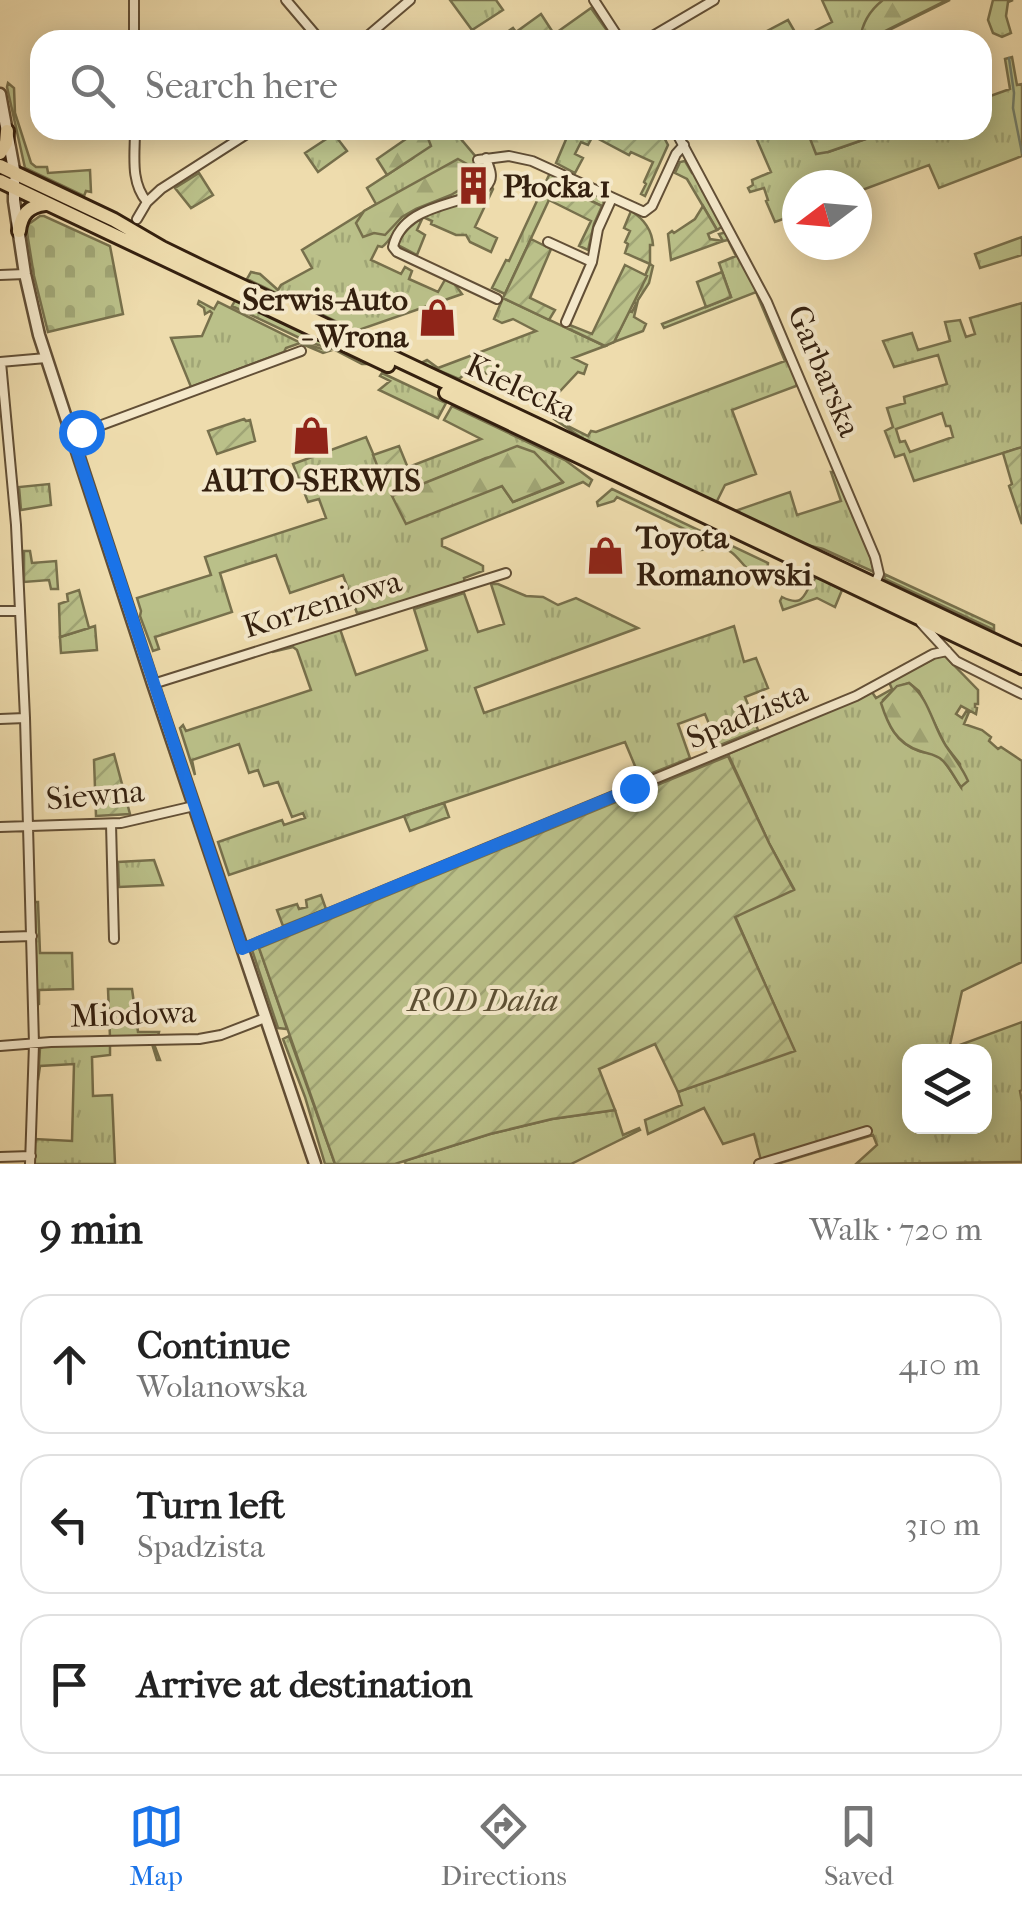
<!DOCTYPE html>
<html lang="en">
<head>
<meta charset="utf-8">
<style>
  body { margin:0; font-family:"IM FELL French Canon",serif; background:#f2f2f2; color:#222 }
  .controls { position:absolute; right:30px; bottom:30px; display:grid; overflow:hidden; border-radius:20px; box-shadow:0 5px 25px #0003 }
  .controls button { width:90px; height:90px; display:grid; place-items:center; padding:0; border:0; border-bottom:2px solid #e0e0e0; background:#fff; color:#222; font:50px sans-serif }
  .compass { position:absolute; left:782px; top:170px; width:90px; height:90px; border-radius:50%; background:#fff; box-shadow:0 5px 25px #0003; rotate:254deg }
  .stop { position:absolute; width:30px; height:30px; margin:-22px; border:8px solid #1a73e8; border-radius:50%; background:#fff }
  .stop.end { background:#1a73e8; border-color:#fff; box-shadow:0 2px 10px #0008 }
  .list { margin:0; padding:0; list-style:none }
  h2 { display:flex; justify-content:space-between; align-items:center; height:130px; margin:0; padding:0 40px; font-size:42px }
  h2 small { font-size:32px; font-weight:400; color:#767676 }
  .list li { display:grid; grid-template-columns:65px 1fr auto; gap:30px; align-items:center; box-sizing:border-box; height:140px; margin:0 20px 20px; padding:0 20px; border:2px solid #e0e0e0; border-radius:30px }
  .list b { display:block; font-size:38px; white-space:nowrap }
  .list p { margin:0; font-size:32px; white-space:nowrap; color:#767676 }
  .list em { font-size:32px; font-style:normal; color:#767676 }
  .icon { flex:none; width:55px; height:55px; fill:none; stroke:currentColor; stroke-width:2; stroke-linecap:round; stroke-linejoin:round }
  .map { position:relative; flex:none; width:1022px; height:1164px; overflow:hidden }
  .search { position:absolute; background:#fff; box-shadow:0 5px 25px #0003; left:30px; right:30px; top:30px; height:110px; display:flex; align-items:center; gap:25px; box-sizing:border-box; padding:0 35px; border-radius:30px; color:#767676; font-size:38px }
  .sheet { height:610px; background:#fff }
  nav { display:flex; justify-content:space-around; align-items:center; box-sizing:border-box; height:140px; border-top:2px solid #e0e0e0; background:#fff; font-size:28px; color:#767676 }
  nav a { display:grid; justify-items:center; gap:5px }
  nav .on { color:#1a73e8 }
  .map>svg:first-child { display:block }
  .grass { fill:url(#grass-tufts); stroke:#77704c; stroke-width:2.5; fill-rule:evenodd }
  .forest { fill:url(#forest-firs); stroke:#77704c; stroke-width:2.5 }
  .cemetery { fill:url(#cemetery-stones); stroke:#77704c; stroke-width:2.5 }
  .garden { fill:url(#garden-furrows); stroke:#77704c; stroke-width:2.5 }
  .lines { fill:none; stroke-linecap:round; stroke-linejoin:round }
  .stream { stroke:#717e6b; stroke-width:2.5 }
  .minor-casing { stroke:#624f36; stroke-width:12 }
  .tertiary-casing { stroke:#624f36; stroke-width:15 }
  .primary-casing { stroke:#34200f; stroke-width:18 }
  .minor { stroke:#f4e8ca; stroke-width:8 }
  .tertiary { stroke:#f4e8ca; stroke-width:10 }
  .primary { stroke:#eedcad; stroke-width:12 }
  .route { stroke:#1a73e8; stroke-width:12 }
  .labels { text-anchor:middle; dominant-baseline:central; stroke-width:8; stroke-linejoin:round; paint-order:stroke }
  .poi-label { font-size:32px; font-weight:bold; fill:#34200f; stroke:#f4e8ca; text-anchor:start }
  .street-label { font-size:32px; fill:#34200f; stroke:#f4e8ca }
  .park-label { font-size:32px; font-style:italic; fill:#5c5034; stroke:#f4e8ca }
</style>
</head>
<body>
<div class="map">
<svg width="1022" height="1164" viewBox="0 0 1022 1164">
  <defs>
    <pattern id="grass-tufts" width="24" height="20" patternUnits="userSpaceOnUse" patternTransform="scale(2.5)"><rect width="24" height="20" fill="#bac089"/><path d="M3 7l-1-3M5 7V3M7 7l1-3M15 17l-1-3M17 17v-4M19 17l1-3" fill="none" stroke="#a0a575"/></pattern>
    <pattern id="forest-firs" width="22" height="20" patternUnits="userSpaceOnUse" patternTransform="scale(2.5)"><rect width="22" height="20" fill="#bac089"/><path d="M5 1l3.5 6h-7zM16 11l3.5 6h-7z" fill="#a0a575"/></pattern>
    <pattern id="cemetery-stones" width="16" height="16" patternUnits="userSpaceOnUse" patternTransform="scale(2.5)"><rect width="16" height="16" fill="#bac089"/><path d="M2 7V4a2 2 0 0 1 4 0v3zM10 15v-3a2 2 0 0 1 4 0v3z" fill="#a0a575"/></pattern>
    <pattern id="garden-furrows" width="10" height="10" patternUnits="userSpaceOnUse" patternTransform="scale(2.5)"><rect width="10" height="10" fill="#bac089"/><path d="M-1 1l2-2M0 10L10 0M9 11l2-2" fill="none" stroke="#a0a575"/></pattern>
  </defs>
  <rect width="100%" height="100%" fill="#eedcad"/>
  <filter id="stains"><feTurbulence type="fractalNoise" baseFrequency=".002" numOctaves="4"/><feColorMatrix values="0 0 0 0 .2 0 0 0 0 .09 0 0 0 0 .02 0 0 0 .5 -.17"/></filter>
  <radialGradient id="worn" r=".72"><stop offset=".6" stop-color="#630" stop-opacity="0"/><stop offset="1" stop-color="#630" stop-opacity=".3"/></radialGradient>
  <path class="grass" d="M450,0H496L503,10L472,30Z
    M822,0H950L869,40H750L788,20L799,39L832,22Z
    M993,0H1013L1008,2L1006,16L1011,33L1002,37L993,33L988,20Z
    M591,8L608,32L595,40H546Z
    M1012,57L1017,85L1022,84V156L939,188L929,165L857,192V185H797V214L775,222L766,201L768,200L764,188L750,192L748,188L753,185L752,180L771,172L754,133L758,130H823L809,136L828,152L883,133L885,136L902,130H982V99L1010,89L1005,59Z
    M8,83L14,88L15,113L31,163L36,167H47L48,173L90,170L91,192L86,191L84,196L25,168L7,87Z
    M401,130H457L455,132L482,164L487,173L469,185L472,191C450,198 421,205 403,221C394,229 392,240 382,247L378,246L371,260L401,274L405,267L412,271L409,279L438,292L446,278L454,283L462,294L356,331L247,279L251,272L260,274L278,290L281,285L312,268L302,250L376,204L367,188L413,158L407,138Z
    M570,130H596L588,145L581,142L575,154L583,158L575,173L556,163Z
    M334,134L347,151L318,172L305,153Z
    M685,161L692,173L695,172L723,226L717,230L687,179L675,173L680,162Z
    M550,173L603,198L604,207L556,185L505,294L492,288L506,260L509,261Z
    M492,187L493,189L475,227L497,238L491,252L470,242L466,235H456L431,224L432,221L423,217L417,230L425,235L417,255L398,245V242C417,209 460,205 492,187Z
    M727,232L761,295L797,383L796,386L732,410L756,474L725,485L717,501L730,510L585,440L554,419L555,416L569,423L568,426L588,436L591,431L596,432L785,361L756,292L664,328L662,324L731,297L719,263L736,256L728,240L723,241L719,234Z
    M1022,237V255L980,268L975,254Z
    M650,264L653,266L649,283L638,300L634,317L646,324L643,331L614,342L629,311L632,312L636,304L634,302Z
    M503,298L605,346L573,358L587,365L584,374L578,372L549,403L473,367L459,379L421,363L427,360L438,368L536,331L513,319L502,323L494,319Z
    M236,299L367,360L369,364H362L333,349L308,342L232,306Z
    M199,301L214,309L218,302L299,342L329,351L323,353L300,343L286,348L284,352L191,387L171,338L202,336L212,313L210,311L205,314L204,308L198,304Z
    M1022,303V447L914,481L904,454L895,457L885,431L893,427L887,408L905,403L904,397L947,384L938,355L894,367L883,341L912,333L918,350L950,341L945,322L960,320L966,337L975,334L970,318ZM942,413L946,426H950L953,437L910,452L905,441L900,442L896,429Z
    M382,373L446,403L438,418L379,390L390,381L380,376Z
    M452,406L565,460L592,480L589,486L583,482L442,539V546L478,563L483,566V571L464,578L465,583L383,608L357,613L343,575L290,593L276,555L220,573L232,612L155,637L159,649L153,651L140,616L141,611L137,598L211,575L205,557L326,518L319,499L308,502L293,464L366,437L383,477L481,439L444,420ZM534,452L562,483L513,502L502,486L393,497L486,458Z
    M831,472H835L868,548L874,572L823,549L803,544L735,511L790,492L797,515L841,501Z
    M49,484L51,505L21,510L19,487Z
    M612,489L768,563C768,571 760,574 755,574C740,567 737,548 718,548C712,548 706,550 700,550L696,544L697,535L617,497L614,501L598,506L597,502Z
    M884,574L994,625V630L885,579Z
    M817,577L842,590L835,607L817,598L783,610L780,601L782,597C808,610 803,588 817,577Z
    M491,584H498L526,596L543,597L558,605L576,598L638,628L475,688L484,713L734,626L744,662L756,658L768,688L745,697L758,730L718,746L705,714L678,724L690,758L640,778L625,742L229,875L218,842L282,820L284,825L305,818L303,813L292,817L278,782L264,786L258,770L249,773L239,744L192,760L195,775L180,728L183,725L186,731L311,690L297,650L293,647L272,652L283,646L340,629L356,675L427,650L414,609L464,593L478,632L504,624Z
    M95,626L97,650L61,653L60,637Z
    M943,654L978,690V704H975V707L977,708L976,714L961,706L956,714L962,718L967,710L969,712L964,724L982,730L991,737L989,741L998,749L1001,747L1022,761V962L962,991L949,1049L1022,1022V1090L1020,1091L1022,1102V1162L856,1164L877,1145L873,1135L777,1164H762L754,1134L723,1144L704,1108L648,1134L645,1120L682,1105L678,1092L794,1050L735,916L794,889L769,843L728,754L872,692L876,698L892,689L889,682ZM909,683L919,691L945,745L960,764L961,787C955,778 949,767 942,759C935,752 928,754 919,751C895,743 887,723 883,700L897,687ZM910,1052H984V1126H910Z
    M723,756L724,758L259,947L287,1029L278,1028L252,950L256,947Z
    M154,860L163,885L119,887L118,862Z
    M35,902H38L40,953H72L73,989L39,990V1004L37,1005Z
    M108,989H132L138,1032H159L158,1036L110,1037Z
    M289,1036L335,1164H325L305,1097L283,1039Z
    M152,1044L110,1045V1055L92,1057L93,1096L112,1095L115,1164H34L35,1139L72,1141L74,1064L40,1066L38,1080L40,1048L47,1045L154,1044L160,1060H157Z
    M615,1110L623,1135L639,1128L640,1130L571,1164H406L404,1161L490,1134L552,1119Z"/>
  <path class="forest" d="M883,0H947L867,40H860C862,23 870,10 883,0Z
    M419,130H425L431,146L387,175L377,159Z
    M824,130H882L883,133L828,152L816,154L809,136Z
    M458,159L469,165L481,162L487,173L451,195L416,209L402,217L385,235L374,233L363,237L356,223L364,211Z
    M517,446L534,452L563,482L513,502L502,486L406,524L392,496Z
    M909,683C930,699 932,725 946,746C954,758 962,767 968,781L961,787C955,779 950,767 942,760C936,754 928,754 920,751C896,743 888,725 881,703L897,686Z"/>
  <path class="cemetery" d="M40,216H44L110,246L123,314L48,332L34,276L26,226Z"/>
  <path class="garden" d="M541,14L554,34L546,40H509L507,38L495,40L513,28L516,32Z
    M596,130H606L618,136L632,130H660L668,145L645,196L641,194L646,184L644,182L653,162L631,152L629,155L593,136Z
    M199,173L213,195L191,208L175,188Z
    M557,185L602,206L594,224L588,250L579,246L591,221L549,200Z
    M703,206L717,230L708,234L710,239L723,241L671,260L668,234L672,231L674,233L695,219Z
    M631,211C644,219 652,230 653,245H650V264L625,253L628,244L625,242L630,231L624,228Z
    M531,239L551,249L530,298L555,310L549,320L503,298Z
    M625,265L647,276L614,342L605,346L565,327L570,325L592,334Z
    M722,272L731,297L706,307L697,282Z
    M244,419L246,421L250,420L255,441L217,454L208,431Z
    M399,446L408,468L382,478L373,455Z
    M1022,447V524L1009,486L1012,484L1003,453Z
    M24,551H30L32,563L56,561L58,589H51L49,580L24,582Z
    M79,590L89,628L60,637L59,604L68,601L67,594Z
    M114,754L130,814L96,816L94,760Z
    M728,756L769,843L794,890L735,917L795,1051L678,1092L655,1044L599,1069L615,1110L552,1119L490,1134L395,1164H335L259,948Z
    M444,803L449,817L410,831L404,816Z
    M321,895L326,909L283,926L277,910L297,904L299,909L307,907L306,900Z"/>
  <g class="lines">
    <path class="stream" d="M1009,58L1014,93L1013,108L1022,153"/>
    <defs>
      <path id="minor" d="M134,0V40
        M286,0L320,40
        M594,0L620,40
        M363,40L410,0
        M646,40L714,0
        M135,130C135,155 130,182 147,202
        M675,130L767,302L875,557L879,574L874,586
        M486,158C488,165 493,174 490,181C479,208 404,197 393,247L397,252L497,299
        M478,160L509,156L532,161L644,212L652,206L676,154L684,145
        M137,219L147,202L161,189L253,130
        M548,242L592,262
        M0,275L25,274
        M566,322L592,262L598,229L612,198
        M0,362L46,358
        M1,362L16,525L25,718L34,1044L30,1164
        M72,436L301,351
        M0,611H20
        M921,623L956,661L1022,694
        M153,684L506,573
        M0,719L25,718
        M111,824L114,939
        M0,827L121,823L194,806
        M0,937L32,936
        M242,949L856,696L933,654L947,651
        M0,1046L51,1042L199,1039L221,1035L265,1018
        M0,1157L31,1156
        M759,1164L867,1131"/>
      <path id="tertiary" d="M0,94L15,175
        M14,182V201L25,274L39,335L153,684L315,1164"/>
      <path id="primary" d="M0,153L6,143L7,131
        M0,166L114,220L162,248L201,267L1022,654
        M0,181L388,365
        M19,231C21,214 29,206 45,204
        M446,393L1022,667"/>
    </defs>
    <use href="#minor" class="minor-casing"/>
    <use href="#tertiary" class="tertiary-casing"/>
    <use href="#primary" class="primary-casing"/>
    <use href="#minor" class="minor"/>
    <use href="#tertiary" class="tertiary"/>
    <use href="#primary" class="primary"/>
  </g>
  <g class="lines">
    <path class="route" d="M81,432L72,436L242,949L634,788"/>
  </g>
  <defs>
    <symbol id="building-bare" viewBox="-9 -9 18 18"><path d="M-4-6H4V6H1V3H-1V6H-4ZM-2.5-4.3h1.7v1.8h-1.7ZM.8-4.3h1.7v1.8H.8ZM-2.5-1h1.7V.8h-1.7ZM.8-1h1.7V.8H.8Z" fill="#8f2418" stroke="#f4e8ca" stroke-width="2.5" paint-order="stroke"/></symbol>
    <symbol id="shop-bare" viewBox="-9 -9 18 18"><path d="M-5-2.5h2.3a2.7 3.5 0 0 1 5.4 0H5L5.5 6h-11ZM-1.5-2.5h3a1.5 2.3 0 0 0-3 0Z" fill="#8f2418" stroke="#f4e8ca" stroke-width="2.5" paint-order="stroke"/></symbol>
  </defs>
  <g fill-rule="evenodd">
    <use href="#building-bare" x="446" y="158" width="55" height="55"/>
    <use href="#shop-bare" x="410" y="290" width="55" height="55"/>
    <use href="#shop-bare" x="284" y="408" width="55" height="55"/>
    <use href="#shop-bare" x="578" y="528" width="55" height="55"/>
  </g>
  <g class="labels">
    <g class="poi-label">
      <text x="503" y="186">Płocka 1</text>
      <text x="408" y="299" text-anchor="end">Serwis-Auto<tspan x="408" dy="37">- Wrona</tspan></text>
      <text x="312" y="480" text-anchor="middle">AUTO-SERWIS</text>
      <text x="636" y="537">Toyota<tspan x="636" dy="37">Romanowski</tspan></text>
    </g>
    <g class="street-label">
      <text transform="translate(824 371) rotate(67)">Garbarska</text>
      <text transform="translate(521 388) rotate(25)">Kielecka</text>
      <text transform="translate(322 604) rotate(-17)">Korzeniowa</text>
      <text transform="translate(747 715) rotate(-23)">Spadzista</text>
      <text transform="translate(95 795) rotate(-5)">Siewna</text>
      <text transform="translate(133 1014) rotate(-2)">Miodowa</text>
    </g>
    <g class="park-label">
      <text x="483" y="1000">ROD Dalia</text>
    </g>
  </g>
  <rect width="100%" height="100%" filter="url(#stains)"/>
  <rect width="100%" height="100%" fill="url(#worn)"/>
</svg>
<div class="controls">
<button><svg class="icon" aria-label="layers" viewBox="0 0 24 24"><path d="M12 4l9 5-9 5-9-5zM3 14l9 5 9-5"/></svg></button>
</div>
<svg class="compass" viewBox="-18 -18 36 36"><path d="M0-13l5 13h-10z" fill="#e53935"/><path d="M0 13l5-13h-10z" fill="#767676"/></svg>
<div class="stop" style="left:81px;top:432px"></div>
<div class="stop end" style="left:634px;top:788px"></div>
<div class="search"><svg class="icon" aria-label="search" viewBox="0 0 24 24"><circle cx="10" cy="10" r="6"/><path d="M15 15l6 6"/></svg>Search here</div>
</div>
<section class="sheet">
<h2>9 min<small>Walk · 720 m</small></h2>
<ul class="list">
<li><svg class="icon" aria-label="ahead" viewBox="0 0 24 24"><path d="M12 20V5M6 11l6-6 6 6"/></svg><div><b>Continue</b><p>Wolanowska</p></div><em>410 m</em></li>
<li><svg class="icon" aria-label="left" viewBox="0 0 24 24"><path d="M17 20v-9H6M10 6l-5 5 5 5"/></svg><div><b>Turn left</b><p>Spadzista</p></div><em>310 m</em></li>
<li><svg class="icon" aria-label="arrive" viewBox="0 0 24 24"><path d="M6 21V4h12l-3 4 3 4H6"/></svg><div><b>Arrive at destination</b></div></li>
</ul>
</section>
<nav>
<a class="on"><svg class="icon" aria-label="map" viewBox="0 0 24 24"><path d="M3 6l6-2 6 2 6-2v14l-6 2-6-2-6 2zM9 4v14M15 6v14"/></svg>Map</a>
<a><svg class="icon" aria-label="directions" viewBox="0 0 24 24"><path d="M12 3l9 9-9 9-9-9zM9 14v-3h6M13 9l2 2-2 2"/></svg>Directions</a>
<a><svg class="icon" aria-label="saved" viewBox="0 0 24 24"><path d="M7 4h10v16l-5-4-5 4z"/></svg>Saved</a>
</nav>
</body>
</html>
